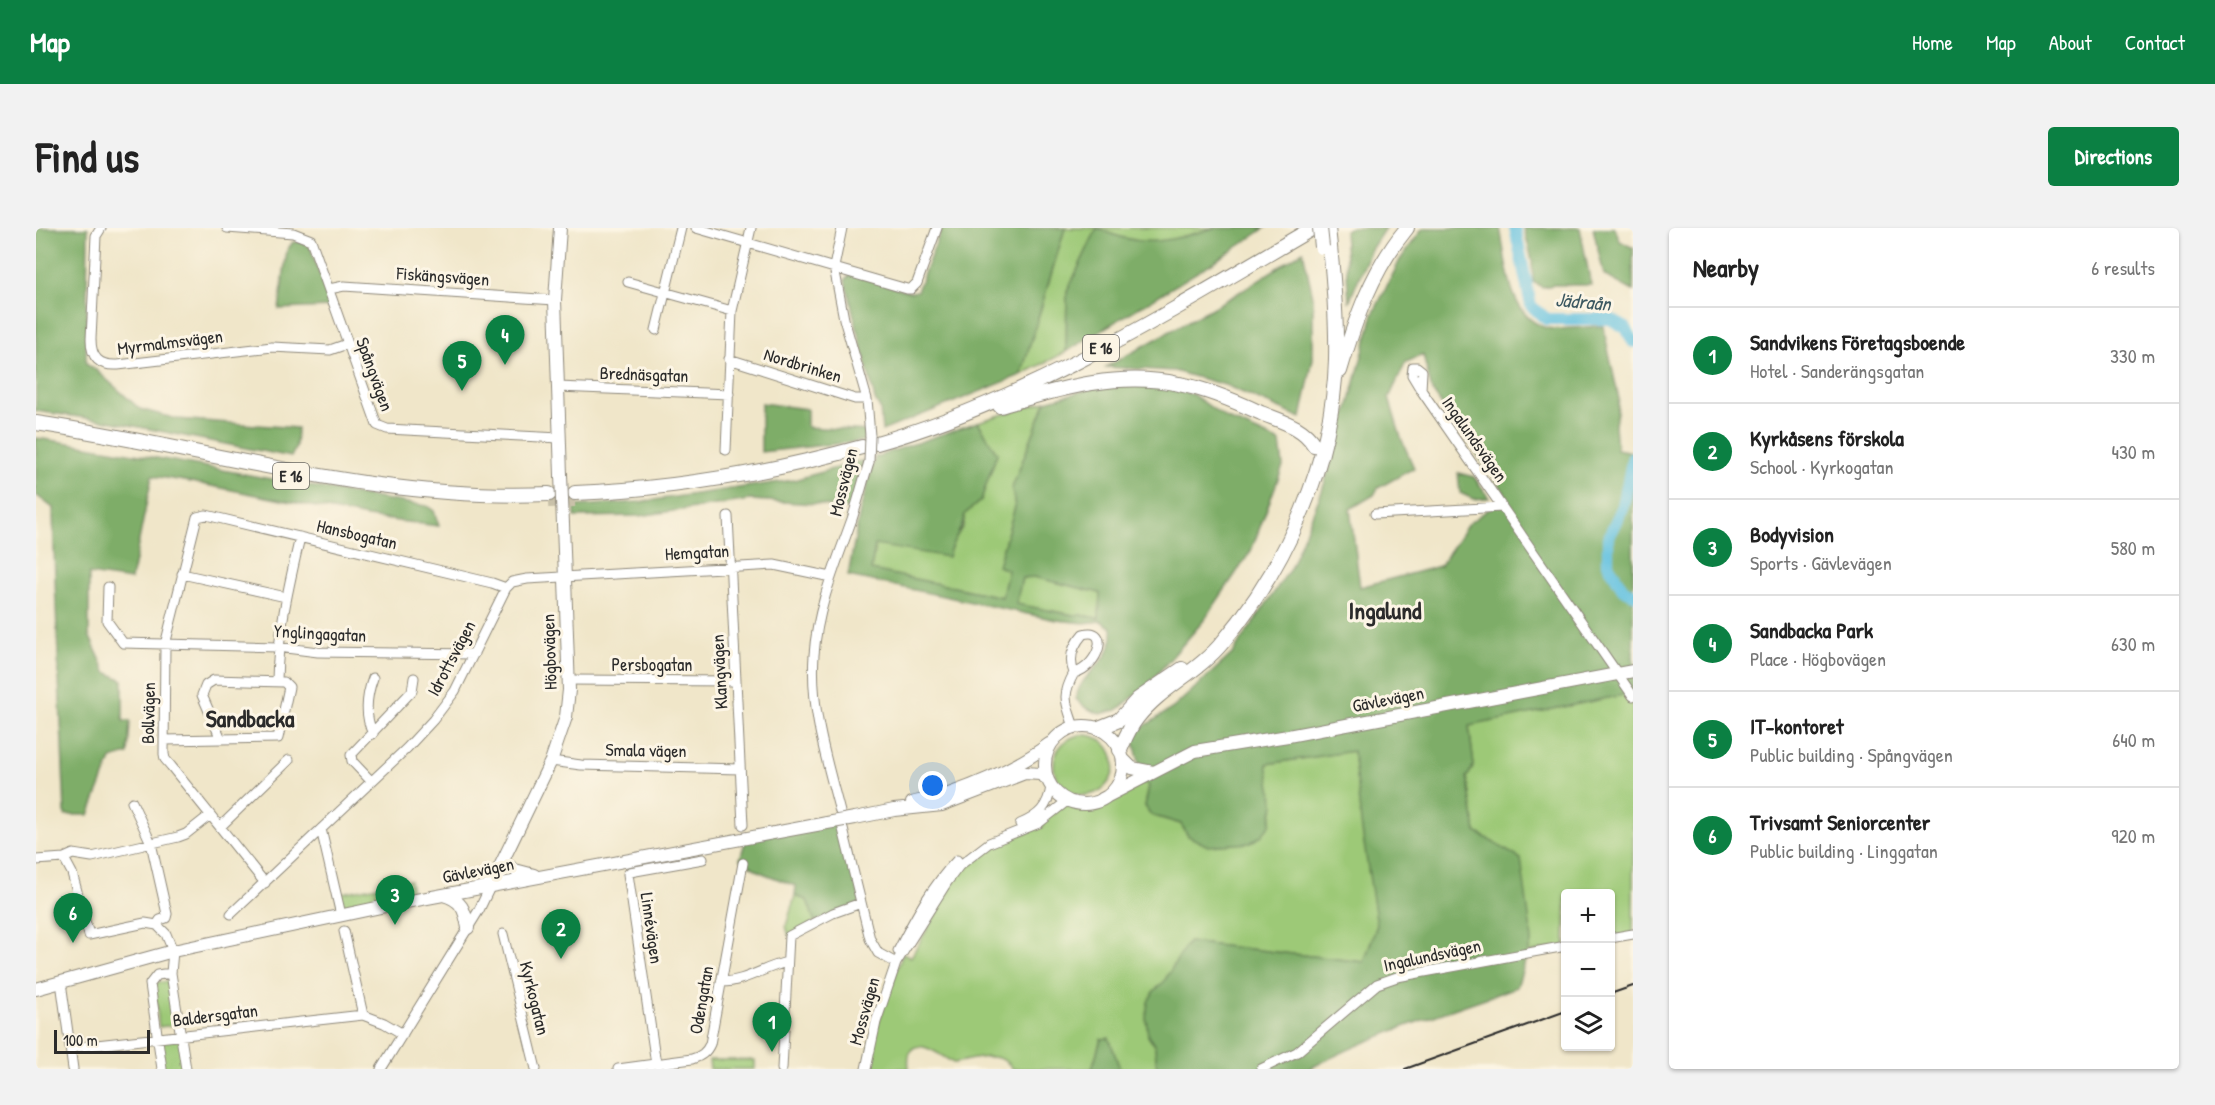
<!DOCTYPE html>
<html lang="en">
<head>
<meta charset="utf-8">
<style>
  body { margin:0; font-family:"Patrick Hand",sans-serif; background:#f2f2f2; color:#222 }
  .controls { position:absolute; right:18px; bottom:18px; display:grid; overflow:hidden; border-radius:6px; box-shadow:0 2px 4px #0004 }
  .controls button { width:54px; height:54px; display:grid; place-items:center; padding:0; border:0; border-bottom:2px solid #e0e0e0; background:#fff; color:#222; font:30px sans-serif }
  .scale { position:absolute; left:18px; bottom:15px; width:96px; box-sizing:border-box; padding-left:6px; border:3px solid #2b2b2b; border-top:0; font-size:16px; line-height:21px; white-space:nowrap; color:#2b2b2b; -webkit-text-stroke:4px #fcf5e5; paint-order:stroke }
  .you { position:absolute; left:897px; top:558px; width:21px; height:21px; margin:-15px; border:4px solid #fff; border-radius:50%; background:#1a73e8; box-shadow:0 0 0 9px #1a73e833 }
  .badge { display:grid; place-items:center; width:39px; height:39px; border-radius:50%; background:#0b8043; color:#fff; font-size:20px; font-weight:700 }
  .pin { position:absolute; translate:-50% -50px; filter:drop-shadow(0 2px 3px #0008) }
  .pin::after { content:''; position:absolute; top:32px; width:21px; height:18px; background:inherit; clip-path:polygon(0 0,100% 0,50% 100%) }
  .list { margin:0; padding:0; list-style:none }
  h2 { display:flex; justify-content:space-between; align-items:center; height:78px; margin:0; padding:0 24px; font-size:26px }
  h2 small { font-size:20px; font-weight:400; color:#767676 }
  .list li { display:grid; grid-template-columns:39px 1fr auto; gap:18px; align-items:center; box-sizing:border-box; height:96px; padding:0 24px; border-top:2px solid #e0e0e0 }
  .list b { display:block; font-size:22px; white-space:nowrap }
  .list p { margin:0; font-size:20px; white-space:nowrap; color:#767676 }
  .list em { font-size:20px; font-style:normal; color:#767676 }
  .icon { flex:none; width:33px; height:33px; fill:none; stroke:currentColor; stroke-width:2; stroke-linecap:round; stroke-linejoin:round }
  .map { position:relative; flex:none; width:1597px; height:841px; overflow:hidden; border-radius:6px }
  header { display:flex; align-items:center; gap:36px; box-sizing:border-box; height:84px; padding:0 30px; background:#0b8043; color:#fff }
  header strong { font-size:28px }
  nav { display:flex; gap:33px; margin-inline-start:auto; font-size:21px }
  .intro { display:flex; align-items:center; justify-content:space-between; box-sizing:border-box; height:144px; padding:0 36px }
  h1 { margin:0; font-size:42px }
  .button { padding:15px 27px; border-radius:6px; background:#0b8043; color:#fff; font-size:21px; font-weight:700 }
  main { display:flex; gap:36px; padding:0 36px }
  aside { flex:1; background:#fff; border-radius:6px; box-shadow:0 2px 4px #0004 }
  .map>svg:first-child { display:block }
  .green { fill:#9dc977; stroke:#647a51; stroke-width:1.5 }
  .forest { fill:#7ead68; stroke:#546c4a; stroke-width:1.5; fill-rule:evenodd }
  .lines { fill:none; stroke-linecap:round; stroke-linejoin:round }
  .river { stroke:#62c1e0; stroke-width:12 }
  .highway-tunnel { stroke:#c9c1a9; stroke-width:14; stroke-dasharray:14 7; stroke-linecap:butt }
  .minor-casing { stroke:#8e887a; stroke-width:11 }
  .major-casing { stroke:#8e887a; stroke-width:14 }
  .highway-casing { stroke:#8e887a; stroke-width:16 }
  .minor { stroke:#fff; stroke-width:9 }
  .major { stroke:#fff; stroke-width:12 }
  .highway { stroke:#fff; stroke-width:14 }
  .rail { stroke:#2b2b2b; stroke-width:2 }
  .minor-bridge-casing { stroke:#8e887a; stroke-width:11; stroke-linecap:butt }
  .major-bridge-casing { stroke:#8e887a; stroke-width:14; stroke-linecap:butt }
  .highway-bridge-casing { stroke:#8e887a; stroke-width:16; stroke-linecap:butt }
  .minor-bridge { stroke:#fff; stroke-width:9 }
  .major-bridge { stroke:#fff; stroke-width:12 }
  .highway-bridge { stroke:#fff; stroke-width:14 }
  .labels { text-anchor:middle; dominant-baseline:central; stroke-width:6; stroke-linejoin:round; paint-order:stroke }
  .shield { fill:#fcf5e5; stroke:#6a6863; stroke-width:1.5 }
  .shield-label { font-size:16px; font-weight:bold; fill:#2b2b2b }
  .street-label { font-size:18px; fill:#2b2b2b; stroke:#fcf5e5 }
  .water-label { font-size:20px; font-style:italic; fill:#3c5861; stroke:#fcf5e5 }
  .district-label { font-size:24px; font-weight:bold; fill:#2b2b2b; stroke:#fcf5e5 }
</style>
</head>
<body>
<header>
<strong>Map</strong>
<nav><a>Home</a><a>Map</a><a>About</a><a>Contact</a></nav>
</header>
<div class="intro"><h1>Find us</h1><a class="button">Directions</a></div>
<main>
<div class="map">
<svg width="1597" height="841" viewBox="0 0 1597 841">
  <rect width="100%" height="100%" fill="#fcf5e5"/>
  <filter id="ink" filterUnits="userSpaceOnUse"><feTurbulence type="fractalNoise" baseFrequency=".0167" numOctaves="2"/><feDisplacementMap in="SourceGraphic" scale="12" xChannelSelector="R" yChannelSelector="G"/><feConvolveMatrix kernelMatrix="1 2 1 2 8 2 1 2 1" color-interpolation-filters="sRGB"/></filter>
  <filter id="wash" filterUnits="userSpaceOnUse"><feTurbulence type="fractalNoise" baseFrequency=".008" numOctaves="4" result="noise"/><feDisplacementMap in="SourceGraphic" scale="24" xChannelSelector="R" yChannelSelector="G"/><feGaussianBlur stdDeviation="1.35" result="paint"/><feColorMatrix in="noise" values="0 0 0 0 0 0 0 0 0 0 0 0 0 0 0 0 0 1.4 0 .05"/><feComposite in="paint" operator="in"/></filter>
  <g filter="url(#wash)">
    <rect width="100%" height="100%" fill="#f0e6c9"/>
    <path class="green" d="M1029,0H1179L1126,14H1101L1082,10L1061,1L1031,64L1030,124L985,147Z
      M1010,173L976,260L979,279L962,338L972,342L966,369L835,342L839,316L913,321L927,298L929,286L945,272L961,225L942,194Z
      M998,349L1064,365L1063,390C1054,390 1045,385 1038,387L979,376L986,350Z
      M1597,465V706L1575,710L1574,666H1530L1529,718L1492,725L1485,632L1440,604L1431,549L1438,538L1433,498Z
      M1018 537a30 30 0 1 1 60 0a30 30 0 1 1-60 0Z
      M1317,523L1341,697L1328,734L1152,714L1127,756L1118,763L1112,808L1119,818L1121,841H1084L1073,810L1065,811L1056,841H977C964,820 937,832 917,835C901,824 868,801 873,841H830L834,818L867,725L875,729C885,711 896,694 905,677C913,663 918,649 930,638C950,616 981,608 1008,598L1003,595L1031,573C1058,581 1085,564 1110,554L1113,558L1109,578L1115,587L1145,596L1152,608L1234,597L1238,577L1230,536Z
      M374,652L376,665L303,679L300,666Z
      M759,668L771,672L779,694L753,708L750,698Z
      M133,753L138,797L123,799L118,755Z
      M145,808L150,841H126L122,810Z
      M673,832H719V841H674Z"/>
    <path class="forest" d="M0,0H52L50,136L60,142L104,181L141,191L261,200L260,219L255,229L73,193L0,183Z
      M906,0H1029L985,147L846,203L844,181L839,172L809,52L815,46L874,64L881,63Z
      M1061,0C1107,22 1132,13 1178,0C1191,0 1215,0 1229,0C1165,45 1096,82 1030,124L1031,64Z
      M1313,0H1349L1334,23L1313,74L1308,3Z
      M1387,0H1464C1471,33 1471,89 1511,100C1522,103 1553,98 1567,98L1583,171L1579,197L1581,221L1597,224V465L1433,498L1438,538L1431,549L1440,604L1485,631L1496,712L1481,759C1411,784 1338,806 1273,841H1121L1119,818L1112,808L1110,790L1112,774L1118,763L1127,755L1152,714L1328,734L1341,697L1326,603L1317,523L1231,536L1238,576L1234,597L1225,608L1214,615L1172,618L1152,608L1145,596L1115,587L1109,578L1113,558L1107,550L1096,506L1137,480L1196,426L1254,341L1286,263L1313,177L1337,86L1364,32ZM1387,127L1396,163L1471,268L1432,296L1404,338L1324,359L1314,281L1338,267L1342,260L1378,240L1365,210L1353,170L1370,134Z
      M1488,0H1544L1555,57H1518L1506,59L1497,54L1496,32Z
      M1557,0H1579L1584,13L1597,20V63L1568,47Z
      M257,14H264L274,18L295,79L243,81L251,22Z
      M1267,23L1277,69V131L1265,190L1189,157L1138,143L1070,139L1199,67Z
      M1105,156L1156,166L1190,190L1244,214L1247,238L1215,323L1169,391L1110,459L1081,482L1064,486L1050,480L1040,471C1044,441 1079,438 1076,400L1065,393L1048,395L1020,392L812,348L824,283L839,229L942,194L961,225L945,272L929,286C927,302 915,313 912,329L839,317L835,342L966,369L972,342L962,338L979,279L976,260L1010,173L1066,158ZM998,349L1064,365L1063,390C1054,390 1045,385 1037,387L980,376L986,350Z
      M725,175L771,181V199L831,203L827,213L725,224Z
      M0,210C131,229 260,258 391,278L398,283L403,298L331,289L155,254L116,248L95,352L53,346V407L70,444L87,452V493H94L92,526L75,531L53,587H29C25,485 19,383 17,280L0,267Z
      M828,232L814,281L779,276L715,272L603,288L539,289V278L604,274L758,252Z
      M1422,245L1438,249L1453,270L1437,271L1424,265Z
      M799,594L805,617L812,620L825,675L779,694L771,672L759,668L760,658L724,644L704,631L710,611Z
      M1073,810L1084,841H1056L1065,811Z"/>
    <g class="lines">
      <path class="river" d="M1479,0L1495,78L1511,91H1574L1590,100L1597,114
        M1597,229L1587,278L1572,310V336L1587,361L1597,366"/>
    </g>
  </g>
  <g filter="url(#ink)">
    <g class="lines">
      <path class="highway-tunnel" d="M512,273L539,272"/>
      <defs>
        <path id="minor" d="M65,0L60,8L55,111C55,130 63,138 82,137L236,119L294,122L311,116
          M191,0L257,5L275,12L341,197L351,201L524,210
          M660,0L871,61H875L881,55L901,0
          M806,0L798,39L808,91L831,171L834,208
          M592,54L696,83
          M293,61L308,58L519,72
          M620,102L645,0
          M693,131L819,171H831
          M522,159L693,166
          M1385,162L1386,143L1381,139H1377L1376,147L1385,162L1597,468
          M690,222L696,83L715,0
          M1339,286L1466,279
          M692,288L707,597
          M146,346L250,369
          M72,359L71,393L87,415L242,419L282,424L438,426
          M1038,445C1032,430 1037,417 1047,406C1075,398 1063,439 1038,445C1025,469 1030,474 1038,499
          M241,452C242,403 253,357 264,309
          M532,452L700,453
          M337,506C328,487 330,469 337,450
          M128,512L242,510L253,459L248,454L178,452L170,457L166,467L185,511
          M515,533L545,537L704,541
          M335,553L316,533L315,527L376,463L378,450
          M96,574L115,615L131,686L130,690L124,692L121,697L130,706L137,723L135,745L150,841
          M804,584C791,533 774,481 778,427C781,380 800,336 816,291C822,273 827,253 833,234
          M984,596C1003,588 1012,579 1015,559
          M806,597L834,711L842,725L860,735
          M184,599L253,532
          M285,601L305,687
          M28,630L36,645L53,707L109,695L121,697
          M0,632L28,630L37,626L56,629L142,609L150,606L174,587
          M229,655L135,538L129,531L128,526L129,417L161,289L170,287L456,355L470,360
          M195,686L371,520L397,492L419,463L470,360L476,354L491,351L738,337L795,349
          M308,703L327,787L348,795L367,806
          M467,706L500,841
          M1574,710L1597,706
          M862,723C878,691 896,658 921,632
          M25,754L37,841
          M686,754C708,754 729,739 751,734
          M34,820L327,787
          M620,836L592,646L594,644L667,631
          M126,841L114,756L121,747L135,745
          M345,841L443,682L455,657
          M582,841L656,831C665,828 670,825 674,816L707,635
          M746,841L753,708L797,685L825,675
          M830,841L840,794L860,735L911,654L923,638L953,615L1003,595L1031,573
          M1225,841L1261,824L1341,756L1361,749L1530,718"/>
        <path id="major" d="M524,0L519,72L525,247
          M1009 537a39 39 0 1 1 78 0a39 39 0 1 1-78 0Z
          M1087,531L1096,540L1117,544
          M1066,571L1159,523L1252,508L1597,443
          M876,575C888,571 901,570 913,566C947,554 984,538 1013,516
          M819,590L858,582L906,577L989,545L1004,546L1010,550
          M467,634L479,642L498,647
          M455,657L515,533L530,489L533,462L527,296
          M407,667C426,672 429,682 432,700
          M0,761L137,723L359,676L791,595"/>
        <path id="highway" d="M1304,143C1319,92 1336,42 1371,0
          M964,178C1023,161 1081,143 1143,156C1171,161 1199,173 1225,185C1244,193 1267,198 1278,217
          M0,195C170,220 340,274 513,266
          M841,215C994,172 1140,80 1277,0
          M539,265C636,261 732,245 826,219
          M1063,500L1083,492L1102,471L1146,441
          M1084,522C1089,511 1093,500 1101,490C1124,460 1162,444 1186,415C1251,338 1297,233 1300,132C1301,88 1297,44 1292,0"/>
      </defs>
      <use href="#minor" class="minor-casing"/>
      <use href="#major" class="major-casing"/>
      <use href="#highway" class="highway-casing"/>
      <use href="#minor" class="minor"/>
      <use href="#major" class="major"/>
      <use href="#highway" class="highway"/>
      <path class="rail" d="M1574,766L1597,758
        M1369,841L1530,783"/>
      <defs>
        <path id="minor-bridge" d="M833,234L834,208"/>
        <path id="major-bridge" d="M525,247L527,296
          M791,595L819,590"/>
        <path id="highway-bridge" d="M1284,0L1286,19"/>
      </defs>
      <use href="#minor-bridge" class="minor-bridge-casing"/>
      <use href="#major-bridge" class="major-bridge-casing"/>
      <use href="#highway-bridge" class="highway-bridge-casing"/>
      <use href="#minor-bridge" class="minor-bridge"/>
      <use href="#major-bridge" class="major-bridge"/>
      <use href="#highway-bridge" class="highway-bridge"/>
    </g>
  </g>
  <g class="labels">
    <g class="shield">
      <rect x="1047" y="107" width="36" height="26" rx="4.5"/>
      <rect x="237" y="235" width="36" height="26" rx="4.5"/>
    </g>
    <g class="shield-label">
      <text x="1065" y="120">E 16</text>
      <text x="255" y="248">E 16</text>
    </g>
    <g class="street-label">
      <text transform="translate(407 48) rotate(4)">Fiskängsvägen</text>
      <text transform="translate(134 114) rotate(-7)">Myrmalmsvägen</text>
      <text transform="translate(767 137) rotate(17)">Nordbrinken</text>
      <text transform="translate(339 146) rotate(70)">Spångvägen</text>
      <text transform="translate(608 146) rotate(2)">Brednäsgatan</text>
      <text transform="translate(1439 211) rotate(55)">Ingalundsvägen</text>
      <text transform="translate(807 254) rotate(-76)">Mossvägen</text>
      <text transform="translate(321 306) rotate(13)">Hansbogatan</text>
      <text transform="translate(661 324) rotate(-3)">Hemgatan</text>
      <text transform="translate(284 405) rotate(3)">Ynglingagatan</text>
      <text transform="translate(513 424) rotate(-92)">Högbovägen</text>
      <text transform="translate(415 430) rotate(-62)">Idrottsvägen</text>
      <text x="616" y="436">Persbogatan</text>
      <text transform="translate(683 444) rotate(-93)">Klangvägen</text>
      <text transform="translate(1352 471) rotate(-11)">Gävlevägen</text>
      <text transform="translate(112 485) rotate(-89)">Bollvägen</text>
      <text transform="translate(610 522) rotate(1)">Smala vägen</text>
      <text transform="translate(442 642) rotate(-11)">Gävlevägen</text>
      <text transform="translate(616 700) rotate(82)">Linnévägen</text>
      <text transform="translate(1396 727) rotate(-12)">Ingalundsvägen</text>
      <text transform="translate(499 770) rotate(76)">Kyrkogatan</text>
      <text transform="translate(665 772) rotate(-80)">Odengatan</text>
      <text transform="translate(828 783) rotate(-74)">Mossvägen</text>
      <text transform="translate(179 787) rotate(-7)">Baldersgatan</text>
    </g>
    <g class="water-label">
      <text transform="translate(1547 73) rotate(5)">Jädraån</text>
    </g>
    <g class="district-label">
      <text x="1349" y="382">Ingalund</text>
      <text x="214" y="490">Sandbacka</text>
    </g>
  </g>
</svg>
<div class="controls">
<button>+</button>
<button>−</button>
<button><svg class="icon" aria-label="layers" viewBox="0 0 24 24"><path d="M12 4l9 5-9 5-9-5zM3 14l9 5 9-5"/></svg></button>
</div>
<div class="scale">100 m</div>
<div class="you"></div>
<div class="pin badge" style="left:736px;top:824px">1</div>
<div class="pin badge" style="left:525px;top:731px">2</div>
<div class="pin badge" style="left:359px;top:697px">3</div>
<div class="pin badge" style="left:469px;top:137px">4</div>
<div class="pin badge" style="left:426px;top:163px">5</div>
<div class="pin badge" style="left:37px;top:715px">6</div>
</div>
<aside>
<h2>Nearby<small>6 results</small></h2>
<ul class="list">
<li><span class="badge">1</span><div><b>Sandvikens Företagsboende</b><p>Hotel · Sanderängsgatan</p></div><em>330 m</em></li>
<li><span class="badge">2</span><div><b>Kyrkåsens förskola</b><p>School · Kyrkogatan</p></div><em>430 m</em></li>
<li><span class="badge">3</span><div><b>Bodyvision</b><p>Sports · Gävlevägen</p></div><em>580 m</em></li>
<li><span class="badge">4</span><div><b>Sandbacka Park</b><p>Place · Högbovägen</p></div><em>630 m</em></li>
<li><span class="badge">5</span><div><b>IT-kontoret</b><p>Public building · Spångvägen</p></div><em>640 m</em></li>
<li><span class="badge">6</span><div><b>Trivsamt Seniorcenter</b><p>Public building · Linggatan</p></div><em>920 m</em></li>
</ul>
</aside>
</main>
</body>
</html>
